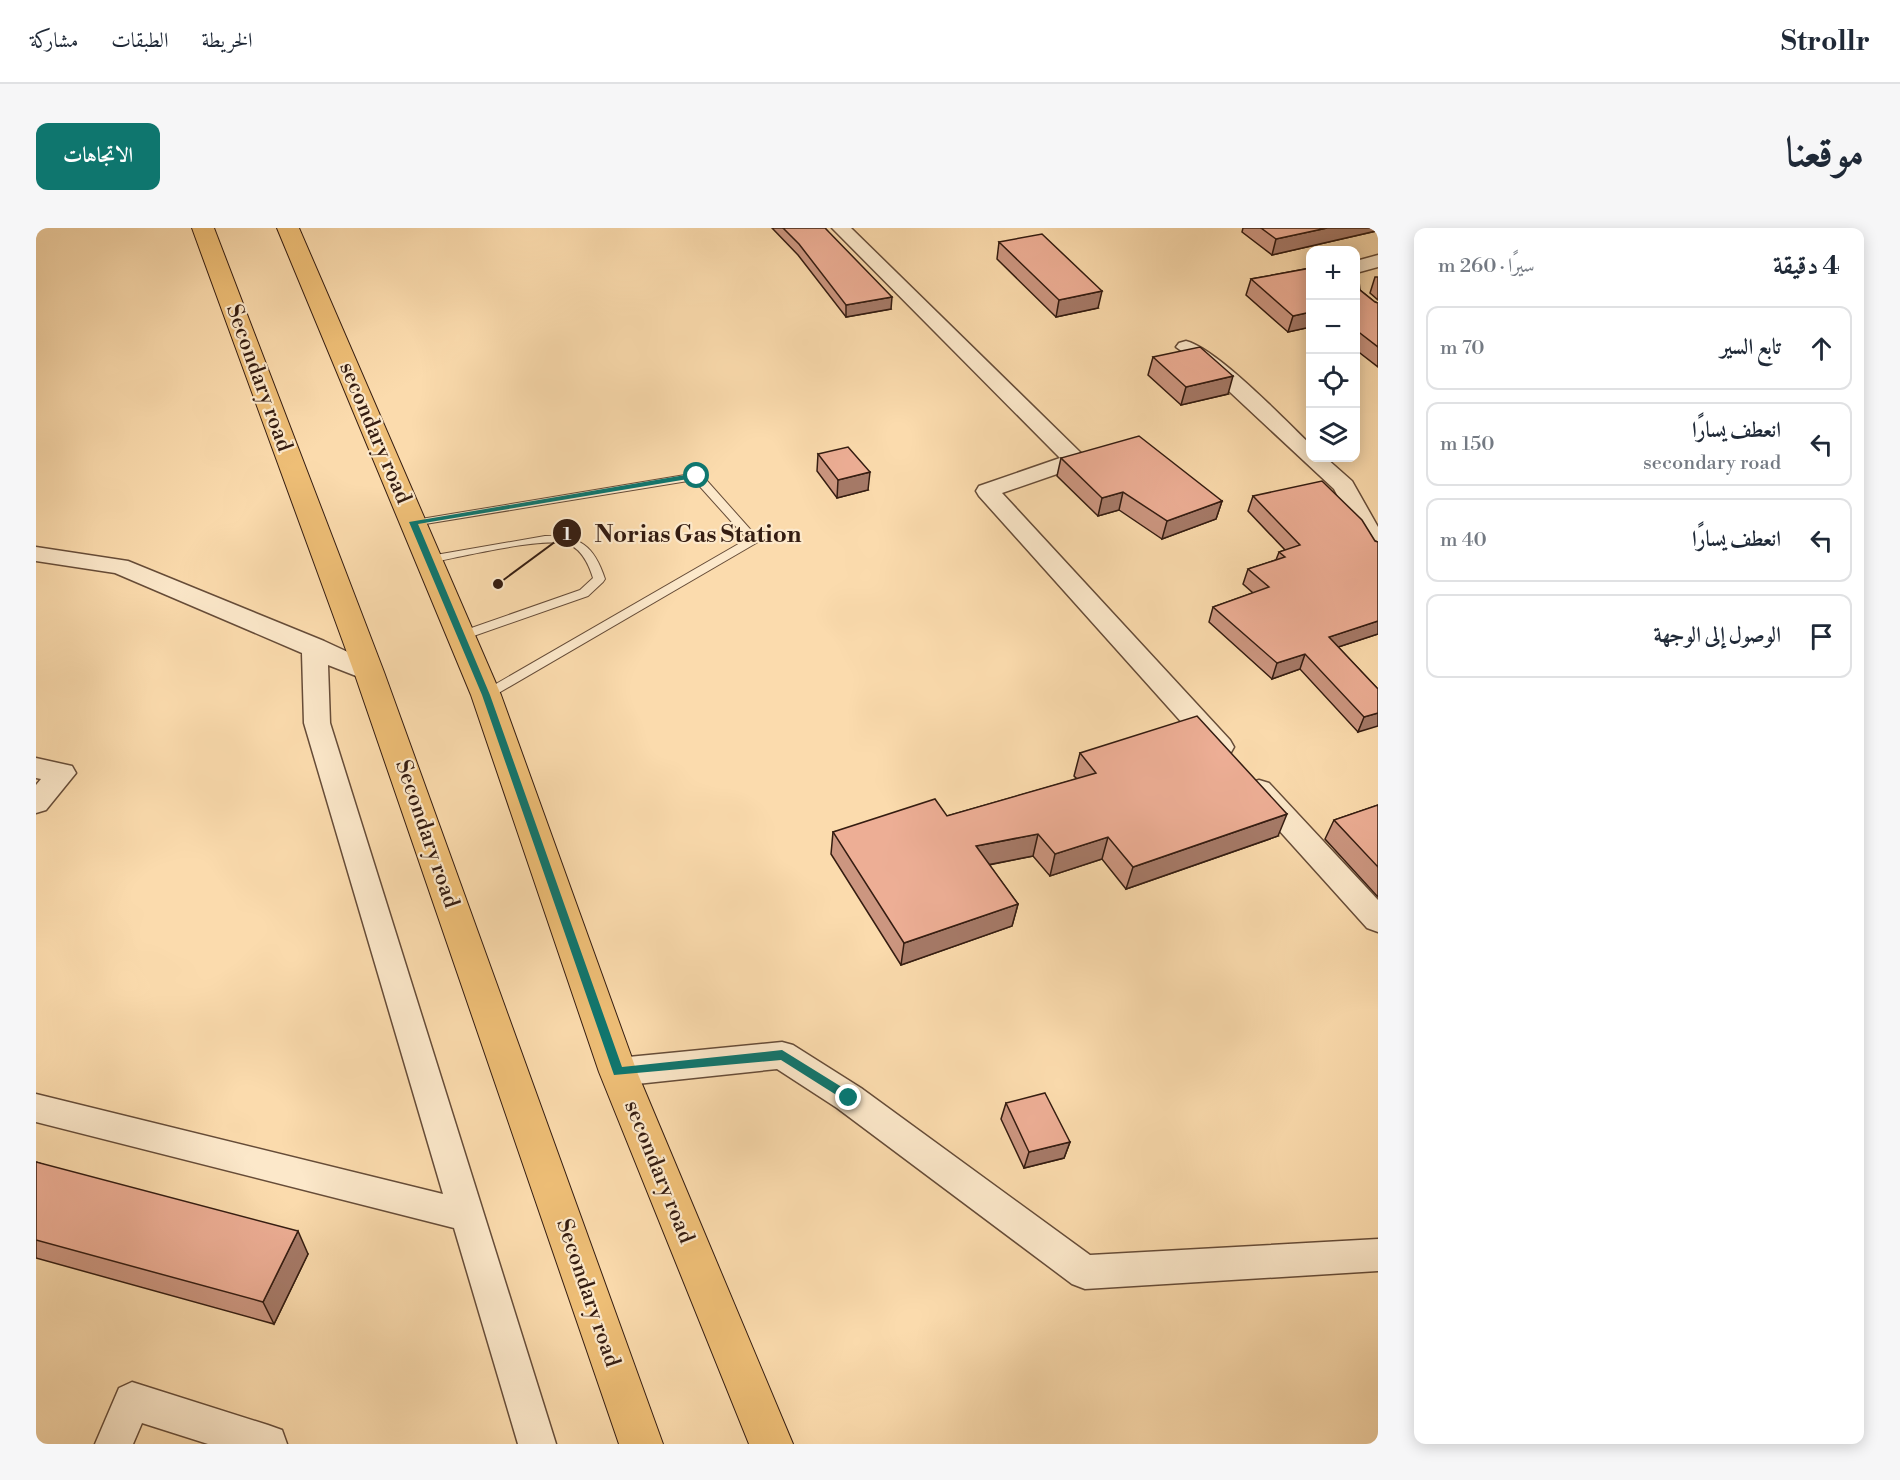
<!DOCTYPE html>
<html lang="ar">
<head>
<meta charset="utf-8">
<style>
  body { margin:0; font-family:"Libre Bodoni",Amiri,serif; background:#f6f6f7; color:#1f2937; direction:rtl }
  .controls { position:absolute; right:18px; top:18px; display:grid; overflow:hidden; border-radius:12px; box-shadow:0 3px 15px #0003 }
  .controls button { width:54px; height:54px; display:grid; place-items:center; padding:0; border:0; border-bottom:2px solid #e0e1e3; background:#fff; color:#1f2937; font:30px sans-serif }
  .stop { position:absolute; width:18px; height:18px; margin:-14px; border:4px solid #0f766e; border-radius:50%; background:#fff }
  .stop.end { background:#0f766e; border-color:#fff; box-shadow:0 2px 6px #0008 }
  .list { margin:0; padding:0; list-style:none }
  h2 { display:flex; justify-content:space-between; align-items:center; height:78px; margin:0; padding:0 24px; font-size:26px }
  h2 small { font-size:20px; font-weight:400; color:#747a83 }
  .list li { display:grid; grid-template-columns:39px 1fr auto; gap:18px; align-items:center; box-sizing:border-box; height:84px; margin:0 12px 12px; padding:0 12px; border:2px solid #e0e1e3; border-radius:12px }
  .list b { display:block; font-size:22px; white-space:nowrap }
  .list p { margin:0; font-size:20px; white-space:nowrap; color:#747a83 }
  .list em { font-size:20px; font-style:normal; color:#747a83 }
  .icon { flex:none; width:33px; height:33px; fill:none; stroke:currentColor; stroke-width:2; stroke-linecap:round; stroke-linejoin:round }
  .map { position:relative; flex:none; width:1342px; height:1216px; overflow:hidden; direction:ltr; border-radius:12px }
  header { display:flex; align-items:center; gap:36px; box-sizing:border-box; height:84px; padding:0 30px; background:#fff; border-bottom:2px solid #e0e1e3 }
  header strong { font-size:28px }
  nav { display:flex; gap:33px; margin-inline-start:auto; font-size:21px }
  .intro { display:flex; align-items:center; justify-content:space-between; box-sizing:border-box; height:144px; padding:0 36px }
  h1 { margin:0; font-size:42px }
  .button { padding:15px 27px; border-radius:12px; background:#0f766e; color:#fff; font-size:21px; font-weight:700 }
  main { display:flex; gap:36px; padding:0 36px }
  aside { flex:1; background:#fff; border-radius:12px; box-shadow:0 3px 15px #0003 }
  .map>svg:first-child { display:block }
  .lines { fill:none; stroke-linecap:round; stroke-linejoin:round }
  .lane-casing { stroke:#664c38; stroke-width:2 }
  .street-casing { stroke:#664c38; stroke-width:3 }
  .primary-casing { stroke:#341c11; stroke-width:2 }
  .lane { fill:#fce8ca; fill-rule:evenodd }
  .street { fill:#fce8ca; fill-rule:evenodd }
  .primary { fill:#eebe76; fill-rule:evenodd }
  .wall { fill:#cc9680; stroke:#341c11; stroke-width:1.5 }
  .shaded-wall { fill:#a67a68; stroke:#341c11; stroke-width:1.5 }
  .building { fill:#edae95; stroke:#341c11; stroke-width:1.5 }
  .route { fill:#0f766e }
  .labels { text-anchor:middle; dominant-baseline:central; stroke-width:4.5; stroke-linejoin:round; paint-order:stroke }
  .street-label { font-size:22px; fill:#341c11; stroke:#fce8ca }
  .leader { fill:none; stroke:#341c11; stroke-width:2 }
  .callout-dot { fill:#341c11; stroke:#fce8ca; stroke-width:2 }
  .mark-label { font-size:18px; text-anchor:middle; font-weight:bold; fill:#fff }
  .callout-label { font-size:24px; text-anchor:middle; font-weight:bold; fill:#341c11; stroke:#fce8ca; stroke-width:4.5; stroke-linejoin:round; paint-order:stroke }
</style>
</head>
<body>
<header>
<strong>Strollr</strong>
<nav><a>الخريطة</a><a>الطبقات</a><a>مشاركة</a></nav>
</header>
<div class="intro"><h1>موقعنا</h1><a class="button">الاتجاهات</a></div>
<main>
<aside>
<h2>4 دقيقة<small>سيرًا · 260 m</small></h2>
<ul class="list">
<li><svg class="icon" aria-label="ahead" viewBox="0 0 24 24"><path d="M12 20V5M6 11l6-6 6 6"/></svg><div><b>تابع السير</b></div><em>70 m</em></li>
<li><svg class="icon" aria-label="left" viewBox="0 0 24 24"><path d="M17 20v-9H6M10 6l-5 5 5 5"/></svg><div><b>انعطف يسارًا</b><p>secondary road</p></div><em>150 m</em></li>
<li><svg class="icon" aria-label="left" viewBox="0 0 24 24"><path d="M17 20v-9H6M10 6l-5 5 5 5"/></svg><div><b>انعطف يسارًا</b></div><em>40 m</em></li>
<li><svg class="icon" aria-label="arrive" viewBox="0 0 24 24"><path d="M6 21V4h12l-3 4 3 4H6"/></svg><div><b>الوصول إلى الوجهة</b></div></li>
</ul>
</aside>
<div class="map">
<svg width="1342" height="1216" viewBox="0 0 1342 1216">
  <rect width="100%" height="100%" fill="#fbdbad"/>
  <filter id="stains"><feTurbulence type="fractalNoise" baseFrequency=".00333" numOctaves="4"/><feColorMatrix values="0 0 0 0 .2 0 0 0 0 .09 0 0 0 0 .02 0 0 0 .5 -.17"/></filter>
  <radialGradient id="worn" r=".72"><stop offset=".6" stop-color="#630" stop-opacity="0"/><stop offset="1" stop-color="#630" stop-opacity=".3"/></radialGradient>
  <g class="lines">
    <defs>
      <path id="lane" d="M661,245L665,246L722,310V314L454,470H446L444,467L446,464L711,311L658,252L377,298L371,295L373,293Z
        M509,308C544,308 558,317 569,351L567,354L552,368L429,411H421L419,408L421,405L544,362L557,350C553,337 547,323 534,317C512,307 420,330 392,335L386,331L388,329Z"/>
      <path id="street" d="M796,0H815L1047,227L1050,232L1047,237L966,265L1194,512L1198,519L1194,526L1184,529L1174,526L943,268L940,263L943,258L1024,230Z
        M1342,27V39L1320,45V33Z
        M1150,113C1181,121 1248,191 1274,216V230H1290L1316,253L1342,299V328L1334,326L1330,321L1298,261L1165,137L1140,119L1143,115Z
        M0,319L92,333L288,413L342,438L346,444L342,450L333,453L292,437L294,495L520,1216H482L418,1000L0,894V866L407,966L268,495L266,425L79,345L0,333Z
        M0,530L36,538L40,545L10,582L0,585V557L5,551L0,550Z
        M1223,552L1233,555L1342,672V704L1331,700L1213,569L1209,562L1213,555Z
        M746,814L757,817L825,860L1054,1027L1342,1011V1043L1049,1061L1036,1056L801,880L741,841L582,858L571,854L566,844L571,834L582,830Z
        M96,1154L232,1197L246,1202L251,1216H172L106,1195L97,1216H59L83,1160Z"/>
      <path id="primary" d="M156,0H178L348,444L627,1216H583L318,444Z
        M241,0H263L465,467L601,844L757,1216H713L563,844L435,467Z"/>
    </defs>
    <use href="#lane" class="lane-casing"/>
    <use href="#street" class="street-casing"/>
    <use href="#primary" class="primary-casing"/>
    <use href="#lane" class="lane"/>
    <use href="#street" class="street"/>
    <use href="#primary" class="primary"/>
  </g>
  <path class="wall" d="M736,0H789L855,81L810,89L762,27Z
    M1207,0H1341L1340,3L1236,27L1206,4Z
    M963,14L1062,80L1020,89L961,31Z
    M1275,40V99L1252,104L1210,67L1215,51Z
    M1339,49H1342V72L1334,65Z
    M1320,54L1324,62L1339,74L1342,75V139L1320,122Z
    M1117,129L1192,166L1145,177L1112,147Z
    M782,226L832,262L801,270L781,243Z
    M1025,230L1186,273L1180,291L1126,311L1083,282L1062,288L1021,248Z
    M1217,268L1342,314V406L1302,419L1342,461L1322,504L1264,441L1236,451L1173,394L1177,379L1217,365L1207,356L1212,341L1240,332L1243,324L1249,322L1212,283Z
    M1044,525L1242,608L1090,661L1066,631L1014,648L997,628L953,637L982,676L976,698L865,737L795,626L797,604L911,588L1041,551L1038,548Z
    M1342,577V669L1289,611L1298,592Z
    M970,875L1034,914L1028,930L988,940L965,891Z
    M0,934L272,1026L238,1096L0,1030Z"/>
  <path class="shaded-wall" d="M1291,0H1341L1340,3L1236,27L1240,11Z
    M1066,63L1062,80L1020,89L1023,72Z
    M856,69L855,81L810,89V77Z
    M1275,84V99L1252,104L1257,88Z
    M1197,148L1192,166L1145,177L1150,159Z
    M834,244L832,262L801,270L802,252Z
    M1087,264L1083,282L1062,288L1066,270Z
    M1186,273L1180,291L1126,311L1131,293Z
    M1342,393V406L1287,424L1293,409Z
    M1269,426L1264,441L1236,451L1241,435Z
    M1342,485V498L1322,504L1328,489Z
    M1251,586L1242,608L1090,661L1097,639Z
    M1002,606L997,628L935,640L940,618Z
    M1072,609L1066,631L1014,648L1019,626Z
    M982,676L976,698L865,737L868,715Z
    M1034,914L1028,930L988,940L993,924Z
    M262,1003L272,1026L238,1096L227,1074Z"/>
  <path class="building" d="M747,0H789L856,69L810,77L763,16Z
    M1225,0H1291L1240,11Z
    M1006,6L1066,63L1023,72L963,14Z
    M1275,40V84L1257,88L1215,51Z
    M1323,53L1324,62L1339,74L1342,75V119L1320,102V54Z
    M1164,119L1197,148L1150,159L1117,129Z
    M1103,208L1186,273L1131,293L1087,264L1066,270L1025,230Z
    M812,219L834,244L802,252L782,226Z
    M1286,253L1326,292L1339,313L1342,314V393L1293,409L1342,461V485L1328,489L1269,426L1241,435L1177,379L1233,359L1212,341L1249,329L1243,324L1264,317L1217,268Z
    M1161,488L1251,586L1097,639L1072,609L1019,626L1002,606L940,618L982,676L868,715L797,604L899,571L911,588L1060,545L1044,525Z
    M1342,577V639L1298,592Z
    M1009,865L1034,914L993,924L970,875Z
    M0,934L262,1003L227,1074L0,1012Z"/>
  <path class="route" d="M661,245L664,246V249L382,296L454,467L586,839L746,822L817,866V873L813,875L745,832L578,847L446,467L373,294Z"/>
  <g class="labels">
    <g class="street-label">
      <text transform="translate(223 150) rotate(70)">Secondary road</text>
      <text transform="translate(339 205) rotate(67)">secondary road</text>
      <text transform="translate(391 606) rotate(71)">Secondary road</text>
      <text transform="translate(623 944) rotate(68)">secondary road</text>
      <text transform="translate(552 1065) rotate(71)">Secondary road</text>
    </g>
  </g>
  <path class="leader" d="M462 356L531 305"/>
  <g class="callout-dot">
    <circle cx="462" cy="356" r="6"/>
    <circle cx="531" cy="305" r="15"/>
  </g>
  <g class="mark-label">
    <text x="531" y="312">1</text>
  </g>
  <g class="callout-label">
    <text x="662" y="314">Norias Gas Station</text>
  </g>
  <rect width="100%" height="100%" filter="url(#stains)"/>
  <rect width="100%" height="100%" fill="url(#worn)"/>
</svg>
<div class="controls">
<button>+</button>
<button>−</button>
<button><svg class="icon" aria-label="locate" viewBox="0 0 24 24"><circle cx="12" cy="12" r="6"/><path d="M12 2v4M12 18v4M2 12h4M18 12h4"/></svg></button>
<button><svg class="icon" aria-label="layers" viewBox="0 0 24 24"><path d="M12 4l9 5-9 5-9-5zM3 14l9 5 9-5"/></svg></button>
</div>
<div class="stop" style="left:661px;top:248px"></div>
<div class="stop end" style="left:813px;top:870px"></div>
</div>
</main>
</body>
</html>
